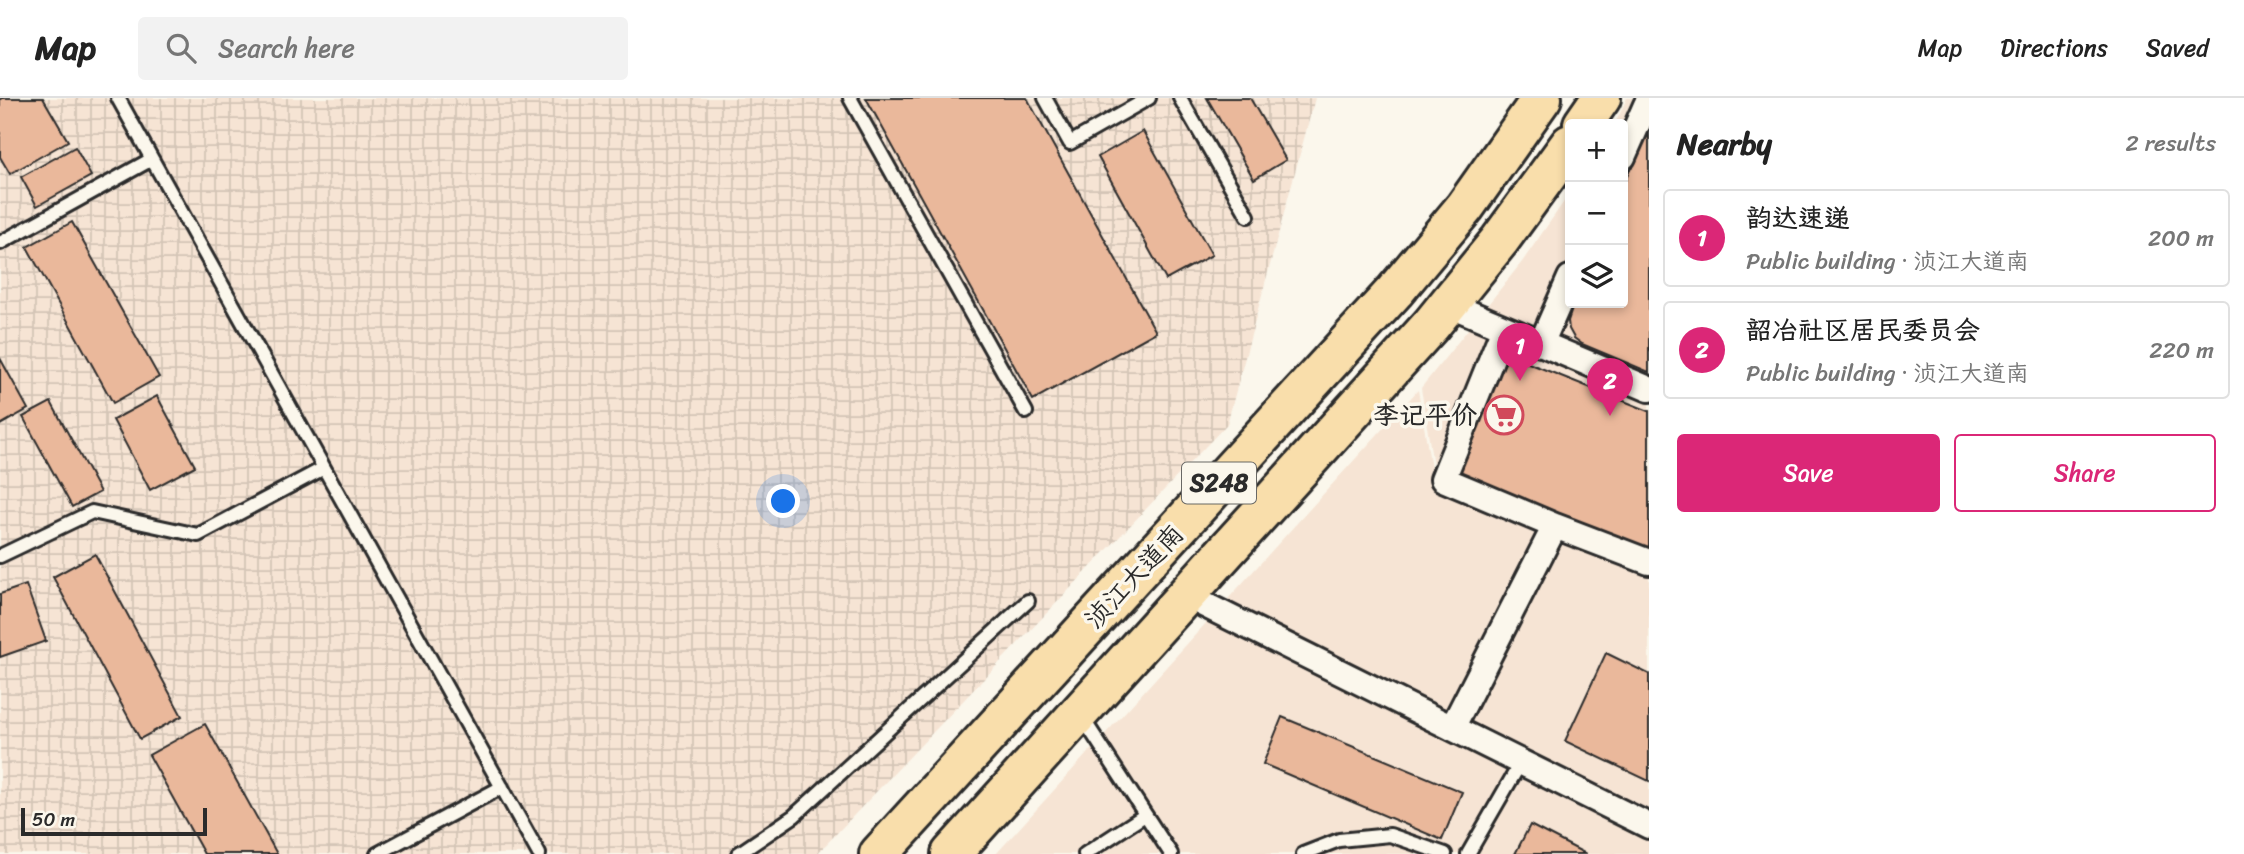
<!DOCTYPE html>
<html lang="en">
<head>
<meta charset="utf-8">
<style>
  body { margin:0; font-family:Sriracha,"LXGW WenKai TC",sans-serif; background:#f2f2f2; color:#222 }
  .controls { position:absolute; right:21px; top:21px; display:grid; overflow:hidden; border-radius:7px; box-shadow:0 4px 10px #0003 }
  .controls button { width:63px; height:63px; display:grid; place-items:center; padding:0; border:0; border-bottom:2px solid #e0e0e0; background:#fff; color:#222; font:35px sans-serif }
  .scale { position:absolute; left:21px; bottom:18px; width:186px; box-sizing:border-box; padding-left:7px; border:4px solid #2b2b2b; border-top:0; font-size:19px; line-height:24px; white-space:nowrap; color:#2b2b2b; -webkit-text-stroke:5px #fbf7ec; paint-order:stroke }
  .you { position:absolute; left:784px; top:404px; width:24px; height:24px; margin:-18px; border:5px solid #fff; border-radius:50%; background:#1a73e8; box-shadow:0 0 0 10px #1a73e833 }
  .badge { display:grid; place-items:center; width:46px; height:46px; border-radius:50%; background:#db2777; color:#fff; font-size:23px; font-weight:700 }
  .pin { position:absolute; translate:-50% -58px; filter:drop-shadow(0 2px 4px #0008) }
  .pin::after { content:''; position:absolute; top:37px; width:24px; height:21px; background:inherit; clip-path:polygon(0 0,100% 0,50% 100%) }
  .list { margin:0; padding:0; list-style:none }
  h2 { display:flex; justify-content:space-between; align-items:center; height:91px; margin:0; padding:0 28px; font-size:30px }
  h2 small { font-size:23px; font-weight:400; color:#767676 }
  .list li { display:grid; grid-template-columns:46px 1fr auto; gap:21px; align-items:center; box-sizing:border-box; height:98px; margin:0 14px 14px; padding:0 14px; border:2px solid #e0e0e0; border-radius:7px }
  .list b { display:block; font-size:26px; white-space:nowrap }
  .list p { margin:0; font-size:23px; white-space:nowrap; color:#767676 }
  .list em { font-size:23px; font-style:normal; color:#767676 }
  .actions { display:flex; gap:14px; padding:21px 28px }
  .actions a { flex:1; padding:16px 0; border:2px solid #db2777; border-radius:7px; text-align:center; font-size:24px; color:#db2777 }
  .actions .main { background:#db2777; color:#fff }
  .icon { flex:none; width:38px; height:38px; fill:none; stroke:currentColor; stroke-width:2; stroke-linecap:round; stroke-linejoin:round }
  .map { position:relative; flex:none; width:1649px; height:756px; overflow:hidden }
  header { display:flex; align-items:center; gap:42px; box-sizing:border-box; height:98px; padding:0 35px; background:#fff; border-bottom:2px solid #e0e0e0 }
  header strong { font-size:33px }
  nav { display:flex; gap:38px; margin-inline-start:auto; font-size:24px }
  .search { width:490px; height:63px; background:#f2f2f2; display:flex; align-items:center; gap:18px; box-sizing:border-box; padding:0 24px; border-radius:7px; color:#767676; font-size:26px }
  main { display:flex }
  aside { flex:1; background:#fff }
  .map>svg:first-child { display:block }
  .built { fill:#f6e4d4 }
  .industrial { fill:url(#industrial-grid) }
  .building { fill:#eab89b; stroke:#2b2b2b; stroke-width:2 }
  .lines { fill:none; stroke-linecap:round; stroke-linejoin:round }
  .service-casing { stroke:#2b2b2b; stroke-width:18 }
  .minor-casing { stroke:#2b2b2b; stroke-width:30 }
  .primary-casing { stroke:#2b2b2b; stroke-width:44 }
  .service { stroke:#fbf7ec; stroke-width:12 }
  .minor { stroke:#fbf7ec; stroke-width:24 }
  .primary { stroke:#f9deab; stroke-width:38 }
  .labels { text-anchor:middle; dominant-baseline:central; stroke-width:7; stroke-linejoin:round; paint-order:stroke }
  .shield { fill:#fbf7ec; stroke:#696865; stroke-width:2 }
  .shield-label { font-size:24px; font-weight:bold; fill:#2b2b2b }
  .poi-label { font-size:26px; font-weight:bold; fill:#2b2b2b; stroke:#fbf7ec; text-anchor:end }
  .street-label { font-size:26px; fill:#2b2b2b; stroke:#fbf7ec }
</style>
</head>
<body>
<header>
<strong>Map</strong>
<div class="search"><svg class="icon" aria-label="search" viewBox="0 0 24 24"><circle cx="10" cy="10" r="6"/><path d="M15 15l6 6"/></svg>Search here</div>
<nav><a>Map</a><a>Directions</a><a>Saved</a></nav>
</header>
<main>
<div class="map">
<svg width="1649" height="756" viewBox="0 0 1649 756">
  <defs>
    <pattern id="industrial-grid" width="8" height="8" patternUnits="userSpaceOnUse" patternTransform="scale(1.75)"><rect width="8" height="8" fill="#f6e4d4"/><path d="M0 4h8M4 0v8" fill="none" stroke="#d3c4b6"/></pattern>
  </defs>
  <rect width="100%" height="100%" fill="#fbf7ec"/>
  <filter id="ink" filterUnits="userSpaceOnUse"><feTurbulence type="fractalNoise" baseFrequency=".0143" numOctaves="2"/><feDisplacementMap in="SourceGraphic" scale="14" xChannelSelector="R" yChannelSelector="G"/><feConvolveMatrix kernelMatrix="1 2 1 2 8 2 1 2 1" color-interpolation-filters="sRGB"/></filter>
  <g filter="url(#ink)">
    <path class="built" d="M1627,0H1649V477L1436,386L1421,290L1522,164L1570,95V205H1623V26H1615Z
      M1418,292L1434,388L1649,479V756H996Z"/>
    <path class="industrial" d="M0,0H1315L1227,326L817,756H0Z"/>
    <path class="building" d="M2,0H43L68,43L10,76L0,59V1Z
      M866,0H1027L1156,234L1033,302Z
      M1207,0H1250L1286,62L1254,81Z
      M1649,26V274L1582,246L1574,240L1569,231L1568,223L1574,205H1623V88Z
      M1143,33L1212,157L1166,182L1098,59Z
      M75,49L91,78L37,108L21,79Z
      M72,124L159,279L113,305L27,149Z
      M1503,255L1649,313V452L1455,374Z
      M0,260L28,311L0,327Z
      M157,298L195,368L150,392L113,322Z
      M51,304L100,394L72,409L23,319Z
      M95,456L182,618L140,641L53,479Z
      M26,487L46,543L0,559V496Z
      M1606,555L1649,576V683L1565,643Z
      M1282,619L1462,694L1442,742L1263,666Z
      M205,626L277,756H204L149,657Z
      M1530,727L1586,756H1515Z"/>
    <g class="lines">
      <defs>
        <path id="service" d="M118,0L539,756
          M850,0L1026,314
          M1045,0L1070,45L1149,0
          M1180,0L1248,118
          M0,145L152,61
          M0,458L92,414L198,437L324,370
          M1082,619L1171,756
          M377,756L502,689
          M738,756L794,718L1028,503
          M1085,756L1145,717
          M1303,756L1339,742L1390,737L1445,756
          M1468,756L1521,664"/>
        <path id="minor" d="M1623,59L1646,7
          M1448,206L1649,291
          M1504,230L1443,381L1555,428
          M1541,246L1570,180
          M1187,498L1649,728
          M1452,630L1555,428L1649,464"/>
        <path id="primary" d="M1583,26L1601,0
          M879,756L1395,193L1465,109L1542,0
          M951,756L1431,227L1500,142L1570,46"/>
      </defs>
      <use href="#service" class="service-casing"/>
      <use href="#minor" class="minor-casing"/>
      <use href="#primary" class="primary-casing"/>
      <use href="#service" class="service"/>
      <use href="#minor" class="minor"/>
      <use href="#primary" class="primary"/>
    </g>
  </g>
  <defs>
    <symbol id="supermarket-ring" viewBox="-11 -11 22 22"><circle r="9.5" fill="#fbf7ec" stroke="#d1495b" stroke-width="1.5"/><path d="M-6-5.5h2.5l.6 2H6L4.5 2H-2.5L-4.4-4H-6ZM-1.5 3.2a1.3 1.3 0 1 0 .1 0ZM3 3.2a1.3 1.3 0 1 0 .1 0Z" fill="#d1495b"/></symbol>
  </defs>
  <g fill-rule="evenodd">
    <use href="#supermarket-ring" x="1482" y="295" width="44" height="44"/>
  </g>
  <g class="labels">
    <rect class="shield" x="1182" y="364.5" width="74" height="41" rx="5"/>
    <g class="shield-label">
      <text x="1219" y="385">S248</text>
    </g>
    <g class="poi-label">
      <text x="1477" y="317">李记平价</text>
    </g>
    <g class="street-label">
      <text transform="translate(1134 478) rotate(-47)">浈江大道南</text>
    </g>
  </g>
</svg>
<div class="controls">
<button>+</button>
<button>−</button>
<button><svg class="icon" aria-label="layers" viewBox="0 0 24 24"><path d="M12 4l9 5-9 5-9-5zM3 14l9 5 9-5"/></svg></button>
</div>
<div class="scale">50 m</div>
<div class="you"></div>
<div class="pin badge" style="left:1520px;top:283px">1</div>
<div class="pin badge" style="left:1610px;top:318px">2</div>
</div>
<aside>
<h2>Nearby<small>2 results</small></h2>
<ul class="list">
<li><span class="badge">1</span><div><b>韵达速递</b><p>Public building · 浈江大道南</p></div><em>200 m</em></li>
<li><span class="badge">2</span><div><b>韶冶社区居民委员会</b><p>Public building · 浈江大道南</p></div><em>220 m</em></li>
</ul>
<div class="actions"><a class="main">Save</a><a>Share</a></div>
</aside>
</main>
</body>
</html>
